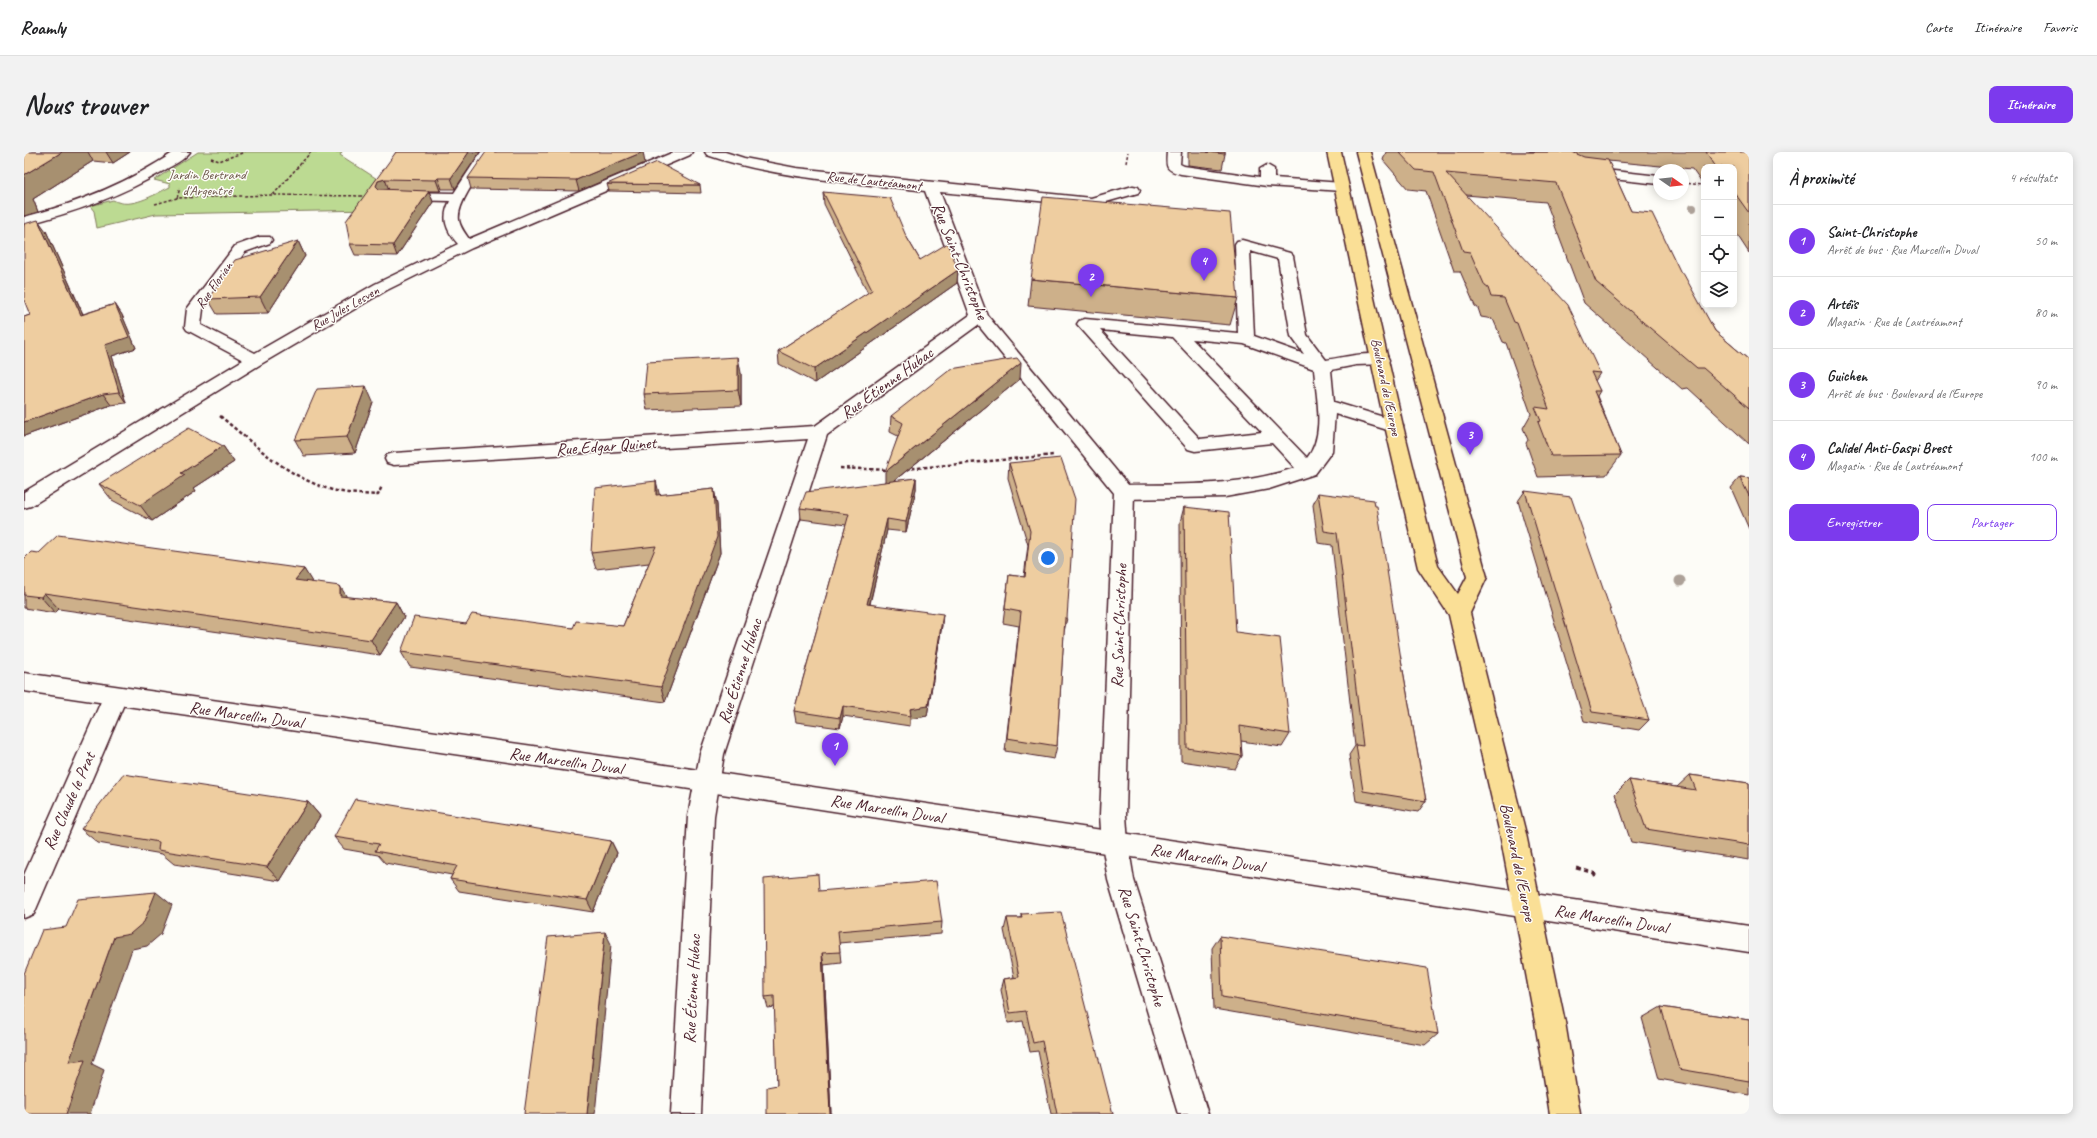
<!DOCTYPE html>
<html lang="fr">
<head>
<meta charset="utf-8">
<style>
  body { margin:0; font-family:Caveat,sans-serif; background:#f2f2f2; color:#202124 }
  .controls { position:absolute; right:12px; top:12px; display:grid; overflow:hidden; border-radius:8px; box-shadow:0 2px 10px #0003 }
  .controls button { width:36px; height:36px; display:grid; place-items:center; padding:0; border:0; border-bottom:1px solid #e0e0e0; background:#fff; color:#202124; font:20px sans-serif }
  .compass { position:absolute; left:1629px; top:12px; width:36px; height:36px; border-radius:50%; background:#fff; box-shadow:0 2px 10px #0003; rotate:104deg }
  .you { position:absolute; left:1024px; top:406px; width:14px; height:14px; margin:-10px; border:3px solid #fff; border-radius:50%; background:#1a73e8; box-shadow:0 0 0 6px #1a73e833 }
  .badge { display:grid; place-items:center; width:26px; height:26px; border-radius:50%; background:#7c3aed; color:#fff; font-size:13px; font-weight:700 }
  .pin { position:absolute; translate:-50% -33px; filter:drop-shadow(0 1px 2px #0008) }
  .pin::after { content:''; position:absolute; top:21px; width:14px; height:12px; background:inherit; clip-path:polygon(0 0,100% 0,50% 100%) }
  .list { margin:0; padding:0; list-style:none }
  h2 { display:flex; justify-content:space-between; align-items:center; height:52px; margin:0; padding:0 16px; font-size:17px }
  h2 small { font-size:13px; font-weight:400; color:#757577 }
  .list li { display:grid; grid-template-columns:26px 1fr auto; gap:12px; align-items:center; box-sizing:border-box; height:72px; padding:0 16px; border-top:1px solid #e0e0e0 }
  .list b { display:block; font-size:15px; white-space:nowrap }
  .list p { margin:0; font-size:13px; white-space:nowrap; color:#757577 }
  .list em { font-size:13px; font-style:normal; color:#757577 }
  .actions { display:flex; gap:8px; padding:12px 16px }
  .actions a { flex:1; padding:9px 0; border:1px solid #7c3aed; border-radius:8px; text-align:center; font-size:14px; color:#7c3aed }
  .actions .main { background:#7c3aed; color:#fff }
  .icon { flex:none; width:22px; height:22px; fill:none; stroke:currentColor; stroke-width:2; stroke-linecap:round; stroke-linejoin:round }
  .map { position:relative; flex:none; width:1725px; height:962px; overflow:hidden; border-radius:8px }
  header { display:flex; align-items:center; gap:24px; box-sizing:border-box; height:56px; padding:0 20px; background:#fff; border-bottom:1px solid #e0e0e0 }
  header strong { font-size:19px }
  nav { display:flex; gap:22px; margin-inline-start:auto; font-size:14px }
  .intro { display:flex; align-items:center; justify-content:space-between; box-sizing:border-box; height:96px; padding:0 24px }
  h1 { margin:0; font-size:28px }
  .button { padding:10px 18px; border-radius:8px; background:#7c3aed; color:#fff; font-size:14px; font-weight:700 }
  main { display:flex; gap:24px; padding:0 24px }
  aside { flex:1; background:#fff; border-radius:8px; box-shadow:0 2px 10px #0003 }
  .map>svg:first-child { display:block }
  .green { fill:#bcda92; stroke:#837c5e }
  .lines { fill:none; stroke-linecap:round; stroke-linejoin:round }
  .service-casing { stroke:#4a1f2b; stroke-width:3 }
  .minor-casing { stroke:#4a1f2b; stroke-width:3 }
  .secondary-casing { stroke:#4a1f2b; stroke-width:3 }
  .primary-casing { stroke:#4a1f2b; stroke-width:3 }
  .path-far2 { stroke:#4a1f2b; stroke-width:1.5; stroke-dasharray:3 2; stroke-linecap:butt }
  .path-far1 { stroke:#4a1f2b; stroke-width:2.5; stroke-dasharray:3.5 2.5; stroke-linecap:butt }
  .path { stroke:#4a1f2b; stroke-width:3; stroke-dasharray:5 3.5; stroke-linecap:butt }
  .service { fill:#fdfcf7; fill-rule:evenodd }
  .minor { fill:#fdfcf7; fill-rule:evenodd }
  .secondary { fill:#fdfcf7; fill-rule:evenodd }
  .primary { fill:#fadf96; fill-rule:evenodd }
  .tree { fill:#ada198 }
  .wall { fill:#cdb08a; stroke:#4a1f2b }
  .shaded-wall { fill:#a79070; stroke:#4a1f2b }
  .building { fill:#eecda0; stroke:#4a1f2b }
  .labels { text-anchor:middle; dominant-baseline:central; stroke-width:3; stroke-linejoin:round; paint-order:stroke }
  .far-park-label { font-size:14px; fill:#6c574a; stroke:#fdfcf7 }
  .far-street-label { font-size:14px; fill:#4a1f2b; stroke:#fdfcf7 }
  .street-label { font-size:17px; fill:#4a1f2b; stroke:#fdfcf7 }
</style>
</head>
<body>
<header>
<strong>Roamly</strong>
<nav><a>Carte</a><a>Itinéraire</a><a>Favoris</a></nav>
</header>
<div class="intro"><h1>Nous trouver</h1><a class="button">Itinéraire</a></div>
<main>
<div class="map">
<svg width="1725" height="962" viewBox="0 0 1725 962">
  <rect width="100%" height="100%" fill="#fdfcf7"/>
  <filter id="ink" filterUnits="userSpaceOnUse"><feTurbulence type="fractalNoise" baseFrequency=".025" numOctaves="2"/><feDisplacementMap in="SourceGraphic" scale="8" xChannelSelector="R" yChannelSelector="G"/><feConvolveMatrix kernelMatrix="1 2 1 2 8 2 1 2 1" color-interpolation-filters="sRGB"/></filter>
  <g filter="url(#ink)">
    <path class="green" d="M174,0H318L316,3L364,34L420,32L404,57L132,62L73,76L70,59L66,54L89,48C107,58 129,43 146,35V32L130,28Z"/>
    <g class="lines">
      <defs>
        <path id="service" d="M1143,0H1157L1156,12L1160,14L1236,25V17L1243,13L1250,17V26L1318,31L1323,32L1325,35L1323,38L1318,39L1243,34L1157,22C1141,18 1142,15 1143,0Z
          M1218,88L1266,101L1269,104L1283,183L1302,208C1322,205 1343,199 1363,204L1365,208L1363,212L1332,213L1307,218L1310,250L1376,270L1379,274L1376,278L1370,280L1311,262L1308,299L1291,322L1245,337L1201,345L1100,347L1093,345L1090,340L1093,335L1100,333C1160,332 1213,335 1271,316L1248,291L1171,299L1164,297L1053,172L1055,169L1061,167L1214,181L1211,92L1213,89ZM1226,99L1254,107L1267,184L1280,202L1230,184ZM1076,178L1148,185L1238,280L1176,287ZM1168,187L1220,192L1290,217C1292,244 1302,283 1283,306Z"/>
        <path id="minor" d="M150,0H166C160,8 149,13 141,18C97,44 49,61 0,73V65C54,51 104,31 150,0Z
          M457,0H471C461,15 432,50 435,68C436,75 441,81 445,87L650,0H668L666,3L448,96L363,138L237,212L7,354L0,356V340L219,208L163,178L161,175L163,157L211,94L236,85H246L248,88L246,91L221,100L179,157L177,173L231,201L351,132L434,92C422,78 417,66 426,49L378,48L373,47L371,44L373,41L378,40L430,41Z
          M681,0H701L720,6L772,16L1067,46L1109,34L1114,35L1116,38L1114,41L1068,54L916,40L963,163L1110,340L1102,663L1104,692L1110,728L1184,962H1154L1084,728L1078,692L1076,663L1090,341L954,173L803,283L700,602L690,664L677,962H647L664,664L676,602L784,287L370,313L363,311L361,307L363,303L370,301L791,274L946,163L901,39C828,30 753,27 683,3Z
          M1506,0H1523L1554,15L1635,24V32L1551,23L1508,3Z
          M91,536L99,538L103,545L10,762L0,766V723L79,545L83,538Z"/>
        <path id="secondary" d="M0,521L614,609L1725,774V800L614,629L0,539Z"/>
        <path id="primary" d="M1303,0H1317L1379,274L1414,414L1434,442L1443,425L1332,0H1346L1463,425L1446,461L1502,682L1541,870L1556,962H1526L1511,870L1476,682L1425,463L1394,416L1361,274Z"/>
      </defs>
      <use href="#service" class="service-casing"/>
      <use href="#minor" class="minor-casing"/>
      <use href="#secondary" class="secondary-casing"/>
      <use href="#primary" class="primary-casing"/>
      <path class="path-far2" d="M187,6L195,9L221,0
        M1102,11L1104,0
        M1659,31L1680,33
        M249,43L287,0
        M153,46L156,36
        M131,52L153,46L249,43L343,44"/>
      <path class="path-far1" d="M196,264C230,292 262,324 305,337C321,342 338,342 354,343L358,334
        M816,316L865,318
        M882,317L1030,303"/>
      <path class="path" d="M1552,716L1570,721L1573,727"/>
      <use href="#service" class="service"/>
      <use href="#minor" class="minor"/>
      <use href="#secondary" class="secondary"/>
      <use href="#primary" class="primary"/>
    </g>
    <g class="tree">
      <circle cx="1669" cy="56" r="4"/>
      <circle cx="1656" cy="429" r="5.5"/>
    </g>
    <path class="wall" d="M0,0H106L89,11L69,9L9,47L14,60L0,64Z
      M372,0H456L431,37H418L416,39H404H405L409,50L373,104L331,103L326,92Z
      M1164,0H1201V2L1198,17L1164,13Z
      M1362,0H1725V101L1710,78V15H1680V34L1668,17L1584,9L1607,59L1657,121L1691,179L1725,208V292L1664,236L1658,237L1560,151L1522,50L1442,43L1576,221L1571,229L1576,239L1573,244L1597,303L1582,323L1514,325L1502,291L1504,288L1499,276L1507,262L1482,191L1479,190L1469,167L1457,165L1454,156L1451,154L1436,119H1430L1402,39L1384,37L1359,8Z
      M621,11L555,39L447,37L444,26Z
      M583,32L676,33L677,41L585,39Z
      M799,40L882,84L896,108L934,118L933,131L791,231L755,212L754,199L844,141L800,52Z
      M22,79L59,162L91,152L98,163L112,196L88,204L102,251L87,253L0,284V165L6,163Z
      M274,89L281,104L244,161L193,162L184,147Z
      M1007,127L1214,146L1206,173L1004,154Z
      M717,221V254L623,258L620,242Z
      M996,227L870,329L892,326V337L882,380L863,378L846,452L918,473L903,564L886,567V574L819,564L816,576L772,570L770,559L822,373L777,367L776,356L861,330L874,284L866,280L867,264Z
      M349,250L331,301L280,304L271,288Z
      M199,294L210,310L170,336L172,339L128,369L88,348L75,332Z
      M985,311L1043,466L1040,480L1033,594L1030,607L981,599L995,474L979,471L985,423L1000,425L1004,393L984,326Z
      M1716,325L1725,326V377L1707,336Z
      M690,337L693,353L696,401L641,550L386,515L377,500L442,472L549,476L599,474L625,411L572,417L567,401L635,343Z
      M1501,339L1625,568L1615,578L1560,569L1494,349Z
      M1294,341L1377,507L1402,649L1394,660L1332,649L1325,603L1331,594L1308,393L1294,391L1289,353Z
      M1160,355L1212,480L1266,582L1258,595L1217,589L1218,604L1211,617L1157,609L1156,370Z
      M15,401L280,417L288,431L323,445L372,450L380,465L356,503L35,457L31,461L0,456V407Z
      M1666,623L1725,631V708L1607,690L1591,642L1605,628L1653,635Z
      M284,650L296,664L256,729L150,712L138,702L74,691L57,677Z
      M310,685L587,689L593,701L569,760L435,739L426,727L428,723L361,711L354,703L320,697Z
      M796,739L918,770L917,782L815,791L817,811L800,813L807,962H743L753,933L751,855L744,856L741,845Z
      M997,762L1089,962H1027L1014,899L1006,900L999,869L984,871L977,838L980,827L990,825L980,778L983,766H997Z
      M1196,784L1414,882L1401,893L1190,857L1188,796Z
      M1637,855L1725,868V943L1635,927L1618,866Z"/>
    <path class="shaded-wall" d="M38,0H64L69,9L9,47L14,60L0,64V23Z
      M82,0H106L89,11Z
      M445,0H456L431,37L427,26Z
      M619,0L621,11L555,39L552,28Z
      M414,26L418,37L416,39L412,28Z
      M361,27L365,38L357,45L352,34L354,29Z
      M405,39L409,50L373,104L369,93Z
      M14,68L22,79L64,174L57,163Z
      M274,89L281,104L244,161L236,145Z
      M934,118L933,131L791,231L790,217Z
      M91,152L98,163L112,196L88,204L102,251L95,240L81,193Z
      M714,205L717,221V254L714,238Z
      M997,211L996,227L861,336V320Z
      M342,234L349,250L331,301L323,285Z
      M79,242L87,253L0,284V270Z
      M199,294L210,310L170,336L172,339L128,369L116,353L157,321Z
      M892,326V337L882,380V370Z
      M632,329L636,345L632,343Z
      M690,337L693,353L696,401L641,550L637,535Z
      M863,367V378L843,463V452Z
      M280,417L290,433L271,428Z
      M316,434L326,450L316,444Z
      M20,441L35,457L31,461L17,445Z
      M372,450L380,465L356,503L347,488Z
      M919,462L918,473L903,564L886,567V557Z
      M819,554V564L816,576V566Z
      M284,650L296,664L256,729L243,715Z
      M587,689L593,701L569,760L563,748Z
      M132,740L148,753L137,782L123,794L108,797L68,912L80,918L66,962H42L45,910L90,785Z
      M581,780L587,792L571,962H563Z
      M798,801L800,813L807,962H806Z"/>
    <path class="building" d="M0,0H38L0,23Z
      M372,0H445L427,26H414L412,28L361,27L354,29L352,34L355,37L405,39L369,93L326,92L322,69Z
      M462,0H619L552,28L444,26Z
      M1183,0H1201V2Z
      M1375,0H1548L1560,5L1584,8L1607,59L1628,61L1657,121H1659L1691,179L1725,208V256L1679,216H1673L1572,130L1532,31L1422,21L1544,153L1576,221L1567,220L1576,239H1570L1597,303L1527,304L1514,270L1517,269L1511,255L1525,257L1493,171L1490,170L1480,146L1467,145L1464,136L1461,134L1446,100L1439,99L1410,20L1392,18Z
      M1682,0H1725V61L1710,40V15H1692Z
      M633,10L676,33L583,32Z
      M799,40L866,46L882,84L896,108L924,91L934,118L790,217L754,199L848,138Z
      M1019,45L1206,61L1214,146L1007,127Z
      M14,68L57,163L91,152L105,185L81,193L95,240L79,242L0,270V165L6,163L0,148V72Z
      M274,89L236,145L184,147L211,108Z
      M714,205V238L620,242L623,210Z
      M993,206L997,211L861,320L879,271L867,264L927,217Z
      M342,234L323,285L271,288L293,237Z
      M165,276L199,294L157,321L161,323L116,353L75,332Z
      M1037,306L1051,347L1043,466H1041L1033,594L983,586L997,460L981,457L985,423L1001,425L1006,379L985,311Z
      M1716,325L1725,326V344Z
      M892,326L882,370L863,367L843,452L919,462L904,554L886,557L887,564L819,554L816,566L770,559L825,362L776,356L782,340Z
      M632,329V343L690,337L693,385L637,535L377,500L390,465L442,472L448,462L549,476L552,469L599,474L632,394L567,401L571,336Z
      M1501,339L1547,345L1625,568L1568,560Z
      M1294,341L1350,348L1351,354H1353L1377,507L1402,649L1339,639L1332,593L1339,594L1313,381L1300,379Z
      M1160,355L1205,360L1212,480L1256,486L1266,582L1216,574L1218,604L1163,596Z
      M34,383L280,417L271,428L316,434V444L372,450L347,488L20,441L17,445L0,443V407L7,400L15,401Z
      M99,622L284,650L243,715L134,698L135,690L57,677Z
      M1666,623L1725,631V693L1622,677L1605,628L1672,638Z
      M331,647L587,689L563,748L426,727L433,714L351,699L355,692L310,685Z
      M794,722L795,739L912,729L918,770L814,779L816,800L798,801L806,962H743V935L753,933L750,844L741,845L740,727Z
      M132,740L120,770L106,782L90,785L45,910L61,908L42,962H0V822L18,778L42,775L54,747Z
      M1037,760L1089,962H1033L1018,889L1009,891L1002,859L986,861L980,827L995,825L983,766H998L997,762Z
      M581,780L563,962H500L524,785Z
      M1196,784L1403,816L1414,882L1198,845Z
      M1637,855L1725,868V929L1655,917Z"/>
  </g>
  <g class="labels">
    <g class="far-park-label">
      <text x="183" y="22">Jardin Bertrand<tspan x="183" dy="16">d'Argentré</tspan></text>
    </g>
    <g class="far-street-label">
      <text transform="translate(850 29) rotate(6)">Rue de Lautréamont</text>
      <text transform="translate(190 133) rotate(-55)">Rue Florian</text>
      <text transform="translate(321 156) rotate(-30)">Rue Jules Lesven</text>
      <text transform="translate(1362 235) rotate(78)">Boulevard de l'Europe</text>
    </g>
    <g class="street-label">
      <text transform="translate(936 109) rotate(68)">Rue Saint-Christophe</text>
      <text transform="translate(863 231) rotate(-36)">Rue Étienne Hubac</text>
      <text transform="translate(582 294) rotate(-4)">Rue Edgar Quinet</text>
      <text transform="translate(1095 474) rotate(-88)">Rue Saint-Christophe</text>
      <text transform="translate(716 519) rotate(-72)">Rue Étienne Hubac</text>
      <text transform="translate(222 563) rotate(8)">Rue Marcellin Duval</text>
      <text transform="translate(542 609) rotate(8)">Rue Marcellin Duval</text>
      <text transform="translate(45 649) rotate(-66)">Rue Claude le Prat</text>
      <text transform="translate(863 657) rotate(9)">Rue Marcellin Duval</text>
      <text transform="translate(1183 706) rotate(9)">Rue Marcellin Duval</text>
      <text transform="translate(1494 710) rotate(78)">Boulevard de l'Europe</text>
      <text transform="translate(1587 767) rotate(9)">Rue Marcellin Duval</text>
      <text transform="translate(1118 794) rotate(73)">Rue Saint-Christophe</text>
      <text transform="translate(668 837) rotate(-87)">Rue Étienne Hubac</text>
    </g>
  </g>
</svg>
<div class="controls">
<button>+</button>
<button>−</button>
<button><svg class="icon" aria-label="locate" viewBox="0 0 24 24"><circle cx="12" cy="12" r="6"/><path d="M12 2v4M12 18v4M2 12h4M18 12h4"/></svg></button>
<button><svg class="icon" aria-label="layers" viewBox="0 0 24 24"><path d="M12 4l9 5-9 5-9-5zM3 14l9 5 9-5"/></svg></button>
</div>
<svg class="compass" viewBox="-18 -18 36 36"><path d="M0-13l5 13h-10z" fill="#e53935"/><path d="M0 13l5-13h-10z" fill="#757577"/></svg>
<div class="you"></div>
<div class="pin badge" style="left:811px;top:614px">1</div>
<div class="pin badge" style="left:1067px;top:145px">2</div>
<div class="pin badge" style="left:1446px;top:303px">3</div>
<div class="pin badge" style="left:1180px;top:129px">4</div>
</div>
<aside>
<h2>À proximité<small>4 résultats</small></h2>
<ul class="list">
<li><span class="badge">1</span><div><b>Saint-Christophe</b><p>Arrêt de bus · Rue Marcellin Duval</p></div><em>50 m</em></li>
<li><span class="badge">2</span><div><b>Artéïs</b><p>Magasin · Rue de Lautréamont</p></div><em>80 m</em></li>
<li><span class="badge">3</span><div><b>Guichen</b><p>Arrêt de bus · Boulevard de l'Europe</p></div><em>90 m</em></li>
<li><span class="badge">4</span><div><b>Calidel Anti-Gaspi Brest</b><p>Magasin · Rue de Lautréamont</p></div><em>100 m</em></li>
</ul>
<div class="actions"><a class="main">Enregistrer</a><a>Partager</a></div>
</aside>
</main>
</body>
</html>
